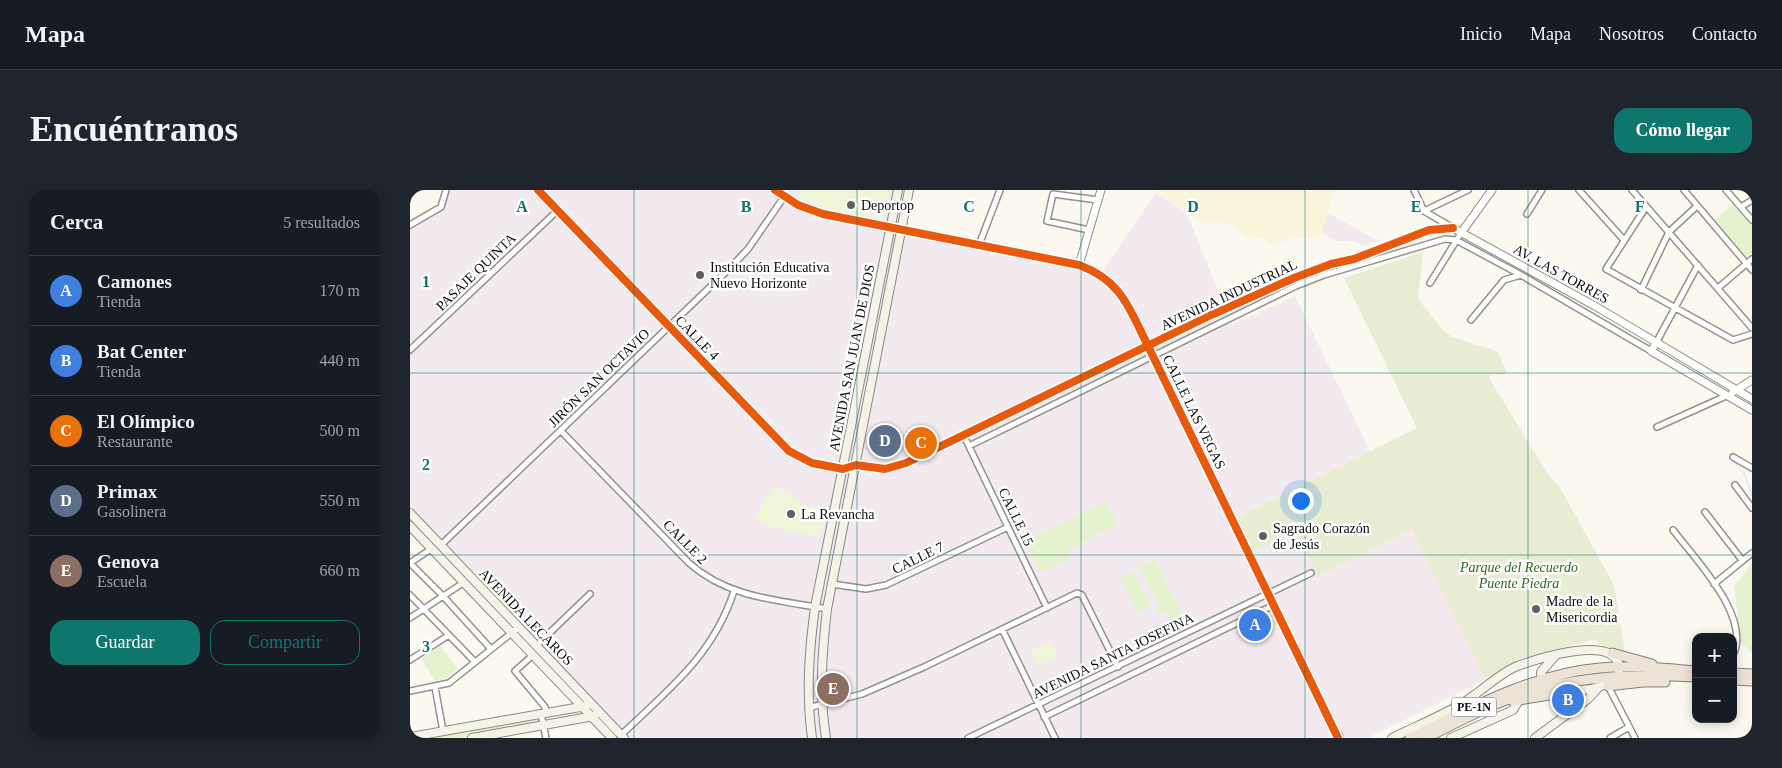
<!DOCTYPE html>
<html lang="es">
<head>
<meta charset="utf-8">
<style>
  body { margin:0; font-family:"Times New Roman",serif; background:#20242c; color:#f1f3f6 }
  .controls { position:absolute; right:15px; bottom:15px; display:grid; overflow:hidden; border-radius:10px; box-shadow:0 2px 12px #0003 }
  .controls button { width:45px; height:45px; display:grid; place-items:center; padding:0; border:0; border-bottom:1px solid #363941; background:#171b24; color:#f1f3f6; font:25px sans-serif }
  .you { position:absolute; left:890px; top:310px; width:18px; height:18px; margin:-12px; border:4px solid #fff; border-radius:50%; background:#1a73e8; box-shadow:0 0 0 8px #1a73e833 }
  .badge { display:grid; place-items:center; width:32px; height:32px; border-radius:50%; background:#0f766e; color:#fff; font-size:16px; font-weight:700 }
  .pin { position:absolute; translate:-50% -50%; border:2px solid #fff; box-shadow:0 1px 5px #0006 }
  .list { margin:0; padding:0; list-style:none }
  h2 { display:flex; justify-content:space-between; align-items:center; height:65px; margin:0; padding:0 20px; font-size:21px }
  h2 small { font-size:16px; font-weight:400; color:#9ea1a6 }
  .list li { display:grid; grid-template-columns:32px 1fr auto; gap:15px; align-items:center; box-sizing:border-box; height:70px; padding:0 20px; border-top:1px solid #363941 }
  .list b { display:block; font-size:19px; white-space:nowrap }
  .list p { margin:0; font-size:16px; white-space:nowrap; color:#9ea1a6 }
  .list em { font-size:16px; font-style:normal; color:#9ea1a6 }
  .actions { display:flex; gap:10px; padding:15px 20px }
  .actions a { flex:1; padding:11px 0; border:1px solid #0f766e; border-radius:15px; text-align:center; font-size:18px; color:#0f766e }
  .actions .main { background:#0f766e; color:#fff }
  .map { position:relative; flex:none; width:1342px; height:548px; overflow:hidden; border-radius:15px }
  header { display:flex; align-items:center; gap:30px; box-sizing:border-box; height:70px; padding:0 25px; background:#171b24; border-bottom:1px solid #363941 }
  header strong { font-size:24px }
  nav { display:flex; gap:28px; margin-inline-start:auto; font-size:18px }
  .intro { display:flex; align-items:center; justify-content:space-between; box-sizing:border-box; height:120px; padding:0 30px }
  h1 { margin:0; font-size:35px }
  .button { padding:12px 22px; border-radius:15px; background:#0f766e; color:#fff; font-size:18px; font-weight:700 }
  main { display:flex; gap:30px; padding:0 30px }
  aside { flex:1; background:#171b24; border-radius:15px; box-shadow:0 2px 12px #0003 }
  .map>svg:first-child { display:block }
  .industrial { fill:#f2eaee }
  .farmland { fill:#f9f5db }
  .green { fill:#e4f2ce }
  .cemetery { fill:#e7ecd3 }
  .pitch { fill:#eff6d8 }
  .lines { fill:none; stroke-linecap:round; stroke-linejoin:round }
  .stream { stroke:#c3e7f8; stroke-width:1 }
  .minor-casing { stroke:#94928f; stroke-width:8 }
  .tertiary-casing { stroke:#94928f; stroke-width:9 }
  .secondary-casing { stroke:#8a8985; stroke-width:10 }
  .trunk-casing { stroke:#81807c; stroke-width:11 }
  .minor { stroke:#fefefd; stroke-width:5 }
  .tertiary { stroke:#fefefd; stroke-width:7 }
  .secondary { stroke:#f5f3e8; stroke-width:8 }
  .trunk { stroke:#ece2d5; stroke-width:9 }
  .cycleway-casing { stroke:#fff; stroke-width:11 }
  .cycleway { stroke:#e8590c; stroke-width:8 }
  .grid { fill:none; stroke:#0f766e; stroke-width:1; stroke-opacity:0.55 }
  .poi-dot { fill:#605f5c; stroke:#fff; stroke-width:2 }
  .labels { text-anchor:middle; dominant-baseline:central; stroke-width:5; stroke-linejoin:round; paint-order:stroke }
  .shield { fill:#fff; stroke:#555; stroke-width:1 }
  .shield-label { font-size:12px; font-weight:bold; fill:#0c0c0c }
  .poi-label { font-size:14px; fill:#0c0c0c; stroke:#fff; text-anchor:start }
  .street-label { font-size:14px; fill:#0c0c0c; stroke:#fff }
  .park-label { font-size:14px; font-style:italic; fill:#2a6a17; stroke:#fff }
  .grid-label { font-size:16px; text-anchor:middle; font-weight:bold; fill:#0f766e; stroke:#fff; stroke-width:5; stroke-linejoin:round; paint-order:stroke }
</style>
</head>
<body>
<header>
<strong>Mapa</strong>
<nav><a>Inicio</a><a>Mapa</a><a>Nosotros</a><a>Contacto</a></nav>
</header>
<div class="intro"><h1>Encuéntranos</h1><a class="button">Cómo llegar</a></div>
<main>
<aside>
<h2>Cerca<small>5 resultados</small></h2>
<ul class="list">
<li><span class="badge" style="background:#3f7fe0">A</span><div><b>Camones</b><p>Tienda</p></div><em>170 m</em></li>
<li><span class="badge" style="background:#3f7fe0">B</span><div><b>Bat Center</b><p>Tienda</p></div><em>440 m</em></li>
<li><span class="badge" style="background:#e8710a">C</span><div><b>El Olímpico</b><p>Restaurante</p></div><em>500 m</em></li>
<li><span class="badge" style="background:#5c6f8a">D</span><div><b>Primax</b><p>Gasolinera</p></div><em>550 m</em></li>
<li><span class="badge" style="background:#8d6e63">E</span><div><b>Genova</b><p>Escuela</p></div><em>660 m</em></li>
</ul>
<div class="actions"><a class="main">Guardar</a><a>Compartir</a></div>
</aside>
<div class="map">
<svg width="1342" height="548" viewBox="0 0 1342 548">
  <rect width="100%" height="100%" fill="#fbf8f0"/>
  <path class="industrial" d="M39,0H493L487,37L666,74L691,83L746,3L777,24L822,135L885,106L960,261L828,326L845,361L885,341L908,386L1002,340L1075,490L958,548H208L0,330V38L33,18Z
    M918,23L969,51L953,56L944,51H926L911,42Z"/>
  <path class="farmland" d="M747,0H925L911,42L907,48H884L863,55L855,49L835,46L821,33H792L746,3Z"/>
  <path class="green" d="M1324,13L1342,34V63L1337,67L1305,30Z
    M696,311L708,334L658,360L661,368L630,383L615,351Z
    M745,369L776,434L766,440L756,421L747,426L748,414L730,377Z
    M1342,373V462H1340L1331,452L1324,397Z
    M723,381L740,416L727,423L710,388Z
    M30,456L48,479L37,489L25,491L11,468Z
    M130,525L132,534L51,548H7Z"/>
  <path class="cemetery" d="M1013,62L1008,109L1032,139L1042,147L1087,161L1096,181L1094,185L1082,184L1079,188L1139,286L1149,296L1204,395L1215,462L1186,453V449L1108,469V471L1075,490L1002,340L908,387L885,341L845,361L827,327L1007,238L934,88Z"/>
  <path class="pitch" d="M392,0H479L474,29L417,18L386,6Z
    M364,295L400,317L416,320L411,347L361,337L345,328Z
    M640,452L647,466L627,476L620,462Z"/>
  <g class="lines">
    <path class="stream" d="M1321,269L1334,283L1342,305"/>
    <defs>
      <path id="minor" d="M128,0L379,261L402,273L433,279L446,275L475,279L496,273L801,125L884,88L921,74L944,69L1019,40L1043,38
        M365,0L388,15L413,24L669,75C712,91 719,118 738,156L928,548
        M1004,0L1014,21L1043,38
        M1169,0L1214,50
        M1222,0L1342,138
        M1274,0L1342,80
        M1316,0L1342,30
        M1236,17L1196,79L1323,150L1342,144
        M1331,17L1342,10
        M1014,21L1058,0
        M1117,24L1132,0
        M0,35L31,17L36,0
        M679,40L637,31L643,4L688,10
        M569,55L590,0
        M1020,93L1051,43
        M1308,98L1342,69
        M1231,100L1259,42L1287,16
        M1061,130L1094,90L1111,85
        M1246,153L1288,75
        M0,160L147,21
        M1247,237L1316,206
        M151,241L279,373C318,408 368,410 417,419
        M554,246L637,418
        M559,256L886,96L914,85L1035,49L1046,50L1111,85L1241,161
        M1323,267L1342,278
        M1325,295L1342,318
        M1295,322L1332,370
        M1263,340C1285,369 1342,427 1323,465
        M31,355L322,76L338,59L374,7
        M0,373L33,406L81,459
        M0,373L21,359
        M422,394L456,399L476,395L598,337
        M1304,394L1342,363
        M0,405L65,472
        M0,428L53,393
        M592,439L645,548
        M126,456L180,404
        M123,465L105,481L135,517L137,523
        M0,470L39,445
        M1198,496L1225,548
        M25,497L33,541
        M0,501L39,493L109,437
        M398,518L452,504L514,477L667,403L672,405L708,477
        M131,524L136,548
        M634,527L864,415
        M211,545C258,500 303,466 324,401
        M558,548L901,383
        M1200,548L1219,537"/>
      <path id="tertiary" d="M1043,38L1185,116L1342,209
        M1051,43L1082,0
        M669,75L691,0
        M1246,153L1241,161L1342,220
        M1323,202L1342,190"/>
      <path id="secondary" d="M0,323L214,548
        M0,336L202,548
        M1132,496L1131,482L1145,466
        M1140,503L1181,499L1202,493
        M0,547L176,516
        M62,548L184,526
        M402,548C396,503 399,461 405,417L488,0
        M416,548C409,504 412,463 417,419L499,0
        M982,548C1006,536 1032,526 1054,512C1072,501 1086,486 1105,477C1125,469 1212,441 1209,481
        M1041,548L1103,520L1109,510
        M1125,548L1178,509L1188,498"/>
      <path id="trunk" d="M1202,463L1242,474
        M1323,483L1342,484
        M1323,490L1342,491
        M1198,496L1233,492H1255
        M1103,511L1145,504
        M928,546V548
        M1000,548C1061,518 1121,484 1190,478C1222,475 1254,478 1286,481
        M1016,548C1048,532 1079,515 1113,504C1170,485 1227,484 1286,487"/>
    </defs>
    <use href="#minor" class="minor-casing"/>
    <use href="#tertiary" class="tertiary-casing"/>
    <use href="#secondary" class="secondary-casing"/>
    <use href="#trunk" class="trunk-casing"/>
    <use href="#minor" class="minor"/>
    <use href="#tertiary" class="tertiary"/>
    <use href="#secondary" class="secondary"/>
    <use href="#trunk" class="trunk"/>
    <defs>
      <path id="cycleway" d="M128,0L379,261L402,273L433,279L446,275L475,279L496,273L801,125L884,88L921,74L944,69L1019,40L1043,38
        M365,0L388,15L413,24L669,75C712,91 719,118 738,156L928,548"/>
    </defs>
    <use href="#cycleway" class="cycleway-casing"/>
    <use href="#cycleway" class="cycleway"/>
  </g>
  <path class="grid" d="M224,0V548M447,0V548M671,0V548M895,0V548M1118,0V548M0,183H1342M0,365H1342"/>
  <g class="poi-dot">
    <circle cx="441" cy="15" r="5"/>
    <circle cx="290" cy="85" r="5"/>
    <circle cx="381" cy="324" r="5"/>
    <circle cx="853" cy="346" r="5"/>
    <circle cx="1126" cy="419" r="5"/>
  </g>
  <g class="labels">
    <rect class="shield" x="1041.5" y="507.5" width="45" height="19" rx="4"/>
    <g class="shield-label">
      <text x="1064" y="517">PE-1N</text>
    </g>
    <g class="poi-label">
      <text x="451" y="15">Deportop</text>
      <text x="300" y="77">Institución Educativa<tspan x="300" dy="16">Nuevo Horizonte</tspan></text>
      <text x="391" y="324">La Revancha</text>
      <text x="863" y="338">Sagrado Corazón<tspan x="863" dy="16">de Jesús</tspan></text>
      <text x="1136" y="411">Madre de la<tspan x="1136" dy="16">Misericordia</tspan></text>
    </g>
    <g class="street-label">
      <text transform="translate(66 82) rotate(-44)">PASAJE QUINTA</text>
      <text transform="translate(1151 84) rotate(29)">AV. LAS TORRES</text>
      <text transform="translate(819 105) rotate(-25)">AVENIDA INDUSTRIAL</text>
      <text transform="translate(287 148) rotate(46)">CALLE 4</text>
      <text transform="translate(442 168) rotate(-79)">AVENIDA SAN JUAN DE DIOS</text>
      <text transform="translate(189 188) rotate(-44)">JIRÓN SAN OCTAVIO</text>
      <text transform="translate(784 222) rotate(64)">CALLE LAS VEGAS</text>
      <text transform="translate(606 327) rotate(64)">CALLE 15</text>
      <text transform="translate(275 352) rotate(45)">CALLE 2</text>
      <text transform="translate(508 368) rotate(-26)">CALLE 7</text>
      <text transform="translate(116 427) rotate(46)">AVENIDA LECAROS</text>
      <text transform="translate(703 466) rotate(-26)">AVENIDA SANTA JOSEFINA</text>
    </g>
    <g class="park-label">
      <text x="1109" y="377">Parque del Recuerdo<tspan x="1109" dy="16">Puente Piedra</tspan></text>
    </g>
  </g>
  <g class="grid-label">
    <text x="112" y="22">A</text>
    <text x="336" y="22">B</text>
    <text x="559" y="22">C</text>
    <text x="783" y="22">D</text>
    <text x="1006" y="22">E</text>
    <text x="1230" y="22">F</text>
    <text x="16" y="97">1</text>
    <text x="16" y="280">2</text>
    <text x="16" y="462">3</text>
  </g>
</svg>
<div class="controls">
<button>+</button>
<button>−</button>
</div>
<div class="you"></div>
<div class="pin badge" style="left:845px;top:435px;background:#3f7fe0">A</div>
<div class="pin badge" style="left:1158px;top:510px;background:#3f7fe0">B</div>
<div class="pin badge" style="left:511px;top:253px;background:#e8710a">C</div>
<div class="pin badge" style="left:475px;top:251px;background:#5c6f8a">D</div>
<div class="pin badge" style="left:423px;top:499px;background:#8d6e63">E</div>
</div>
</main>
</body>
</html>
